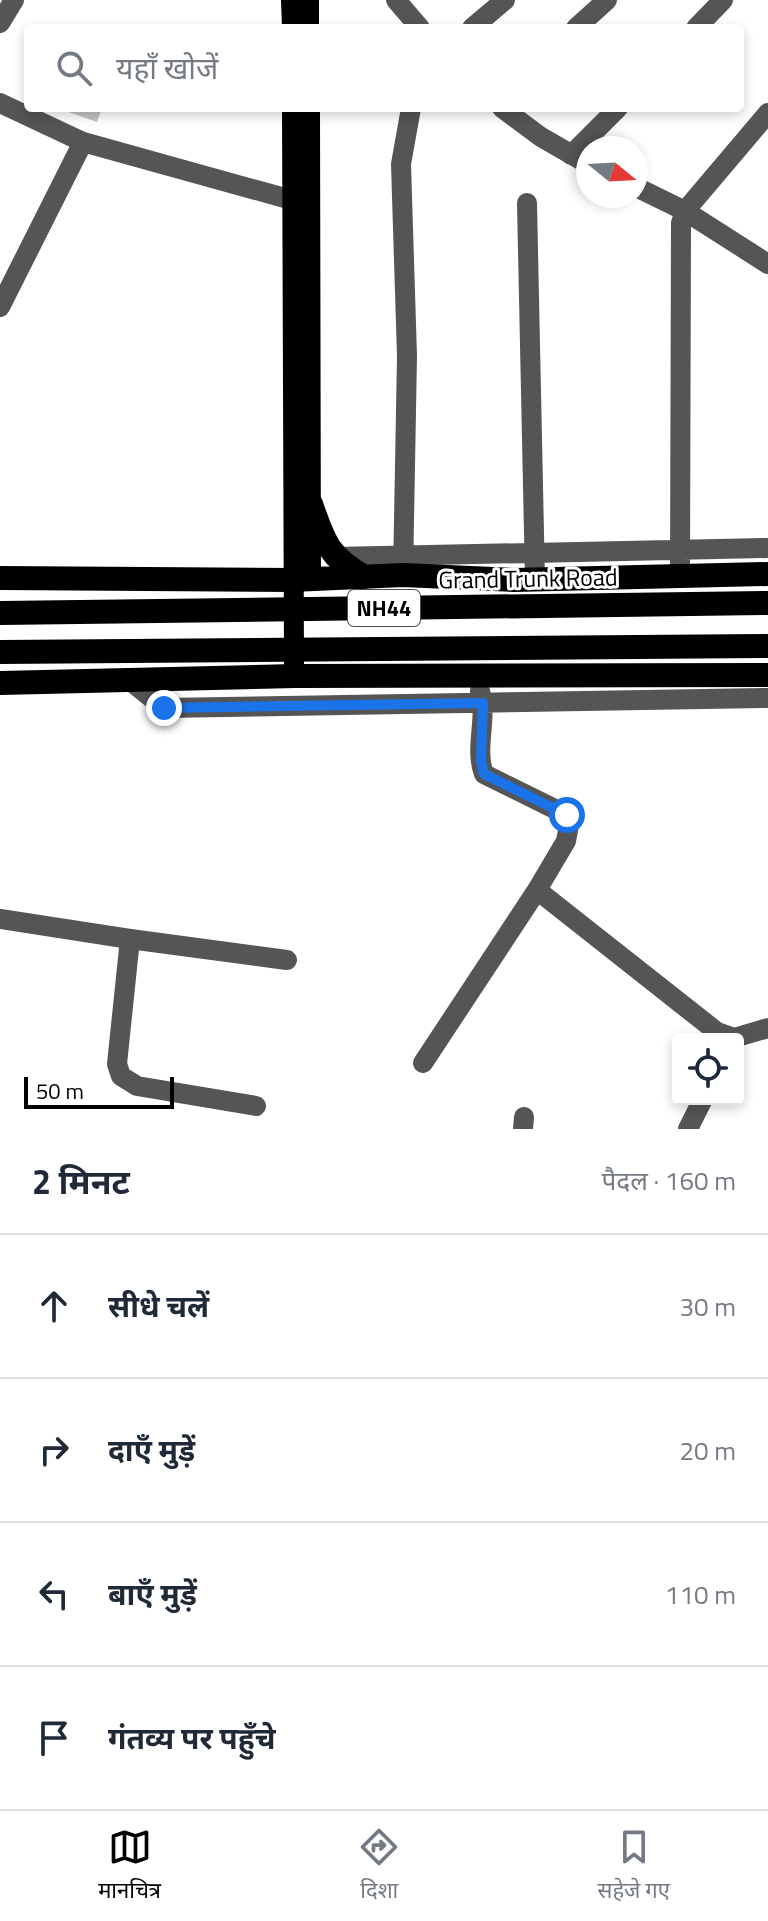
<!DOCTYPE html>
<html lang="hi">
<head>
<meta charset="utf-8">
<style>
  body { margin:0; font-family:"Titillium Web","Noto Sans Devanagari",sans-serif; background:#f2f2f3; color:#1f2937 }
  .controls { position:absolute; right:24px; bottom:24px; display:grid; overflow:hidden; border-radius:8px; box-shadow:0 4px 12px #0003 }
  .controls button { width:72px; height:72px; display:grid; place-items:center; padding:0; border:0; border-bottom:2px solid #e0e1e3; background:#fff; color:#1f2937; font:40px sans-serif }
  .compass { position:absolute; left:576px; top:136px; width:72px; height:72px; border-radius:50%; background:#fff; box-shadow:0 4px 12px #0003; rotate:108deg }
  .scale { position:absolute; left:24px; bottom:20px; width:150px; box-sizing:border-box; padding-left:8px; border:4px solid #000; border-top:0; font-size:22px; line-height:28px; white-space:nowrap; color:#000; -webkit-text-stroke:6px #fff; paint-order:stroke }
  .stop { position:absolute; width:24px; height:24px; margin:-18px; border:6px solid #1a73e8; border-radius:50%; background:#fff }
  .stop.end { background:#1a73e8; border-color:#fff; box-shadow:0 2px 8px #0008 }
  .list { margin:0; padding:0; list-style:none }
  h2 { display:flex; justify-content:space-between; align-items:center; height:104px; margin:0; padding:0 32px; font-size:34px }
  h2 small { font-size:26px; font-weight:400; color:#747a83 }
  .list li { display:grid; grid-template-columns:52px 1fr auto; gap:24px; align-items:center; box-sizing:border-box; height:144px; padding:0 32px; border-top:2px solid #e0e1e3 }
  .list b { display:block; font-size:30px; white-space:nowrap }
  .list em { font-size:26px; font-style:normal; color:#747a83 }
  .icon { flex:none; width:44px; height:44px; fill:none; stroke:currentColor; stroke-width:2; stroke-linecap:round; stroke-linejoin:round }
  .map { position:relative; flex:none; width:768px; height:1129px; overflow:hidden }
  .search { position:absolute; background:#fff; box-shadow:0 4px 12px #0003; left:24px; right:24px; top:24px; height:88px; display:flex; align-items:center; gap:20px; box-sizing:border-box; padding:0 28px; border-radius:8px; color:#747a83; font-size:30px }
  .sheet { height:680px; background:#fff }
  nav { display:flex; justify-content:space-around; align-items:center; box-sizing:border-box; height:112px; border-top:2px solid #e0e1e3; background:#fff; font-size:22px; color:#747a83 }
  nav a { display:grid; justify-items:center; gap:4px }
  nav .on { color:#000 }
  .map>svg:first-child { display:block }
  .building { fill:#c4c4c4 }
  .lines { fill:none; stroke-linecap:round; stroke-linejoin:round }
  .minor { stroke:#555; stroke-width:20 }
  .major { stroke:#000; stroke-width:20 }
  .highway { stroke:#000; stroke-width:24 }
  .route { stroke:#1a73e8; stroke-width:10 }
  .labels { text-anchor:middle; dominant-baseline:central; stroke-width:6; stroke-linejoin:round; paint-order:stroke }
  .shield { fill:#fff; stroke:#4c4c4c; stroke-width:2 }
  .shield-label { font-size:22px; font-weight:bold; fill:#000 }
  .street-label { font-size:24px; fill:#000; stroke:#fff }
</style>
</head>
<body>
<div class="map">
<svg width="768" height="1129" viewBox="0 0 768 1129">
  <rect width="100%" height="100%" fill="#fff"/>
  <path class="building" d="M57,108H102L97,122Z"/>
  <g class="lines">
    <path class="minor" d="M396,0L420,28
      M0,23L14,0
      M472,28L505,0
      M576,28L607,0
      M696,28L723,0
      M0,103L83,142L292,200
      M502,108L541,137L588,164
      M571,155L618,108
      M636,187L685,211L768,264
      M527,203L535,580
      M0,307L83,142
      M334,557L768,548
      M680,574L681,223L685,211L768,113
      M403,575L407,356L401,164L411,108
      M129,680L164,708L768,698
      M537,890L717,1032L734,1038L768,1028
      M0,919L130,939L287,960
      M130,939L117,1064L121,1076L137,1086L256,1106
      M423,1063L537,890L566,841L570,820L567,815L484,774C474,748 488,718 480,691
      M523,1129L524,1117
      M688,1129L703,1099"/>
    <path class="major" d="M291,0L292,28
      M309,0V28
      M292,108L294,664
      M310,108L311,579"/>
    <path class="highway" d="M311,504C324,541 328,557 365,577
      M0,578L292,580L403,575L514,580L768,574
      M0,613L768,603
      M0,652L768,646
      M0,683L295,676L768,675"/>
  </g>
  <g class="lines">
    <path class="route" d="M164,708L483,703L481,761L484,774L567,815"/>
  </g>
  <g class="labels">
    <rect class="shield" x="348" y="590" width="72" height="36" rx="6"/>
    <g class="shield-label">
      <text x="384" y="608">NH44</text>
    </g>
    <g class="street-label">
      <text transform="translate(528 578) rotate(-1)">Grand Trunk Road</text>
    </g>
  </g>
</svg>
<div class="controls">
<button><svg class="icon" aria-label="locate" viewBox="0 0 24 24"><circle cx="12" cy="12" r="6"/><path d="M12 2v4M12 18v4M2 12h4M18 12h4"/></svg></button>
</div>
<svg class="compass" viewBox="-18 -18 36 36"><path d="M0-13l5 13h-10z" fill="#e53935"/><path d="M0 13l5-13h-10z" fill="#747a83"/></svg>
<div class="scale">50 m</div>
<div class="stop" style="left:567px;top:815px"></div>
<div class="stop end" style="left:164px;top:708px"></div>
<div class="search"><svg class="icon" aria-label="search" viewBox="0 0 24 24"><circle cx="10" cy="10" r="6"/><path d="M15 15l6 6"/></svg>यहाँ खोजें</div>
</div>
<section class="sheet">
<h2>2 मिनट<small>पैदल · 160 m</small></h2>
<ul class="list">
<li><svg class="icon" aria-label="ahead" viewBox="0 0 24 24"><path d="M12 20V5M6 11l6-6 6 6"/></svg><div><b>सीधे चलें</b></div><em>30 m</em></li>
<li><svg class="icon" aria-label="right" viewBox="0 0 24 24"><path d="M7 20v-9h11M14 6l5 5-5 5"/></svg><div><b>दाएँ मुड़ें</b></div><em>20 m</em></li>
<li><svg class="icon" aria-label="left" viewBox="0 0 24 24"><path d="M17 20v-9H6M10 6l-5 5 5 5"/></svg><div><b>बाएँ मुड़ें</b></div><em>110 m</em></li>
<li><svg class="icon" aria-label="arrive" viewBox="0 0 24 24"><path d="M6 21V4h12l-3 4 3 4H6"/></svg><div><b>गंतव्य पर पहुँचे</b></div></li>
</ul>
</section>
<nav>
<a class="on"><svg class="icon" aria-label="map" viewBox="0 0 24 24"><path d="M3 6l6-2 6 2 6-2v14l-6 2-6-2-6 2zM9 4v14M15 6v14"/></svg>मानचित्र</a>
<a><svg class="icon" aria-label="directions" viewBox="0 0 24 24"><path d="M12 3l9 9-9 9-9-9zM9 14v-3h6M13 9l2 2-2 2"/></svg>दिशा</a>
<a><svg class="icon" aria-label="saved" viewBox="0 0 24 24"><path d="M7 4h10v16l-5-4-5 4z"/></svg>सहेजे गए</a>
</nav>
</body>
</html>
